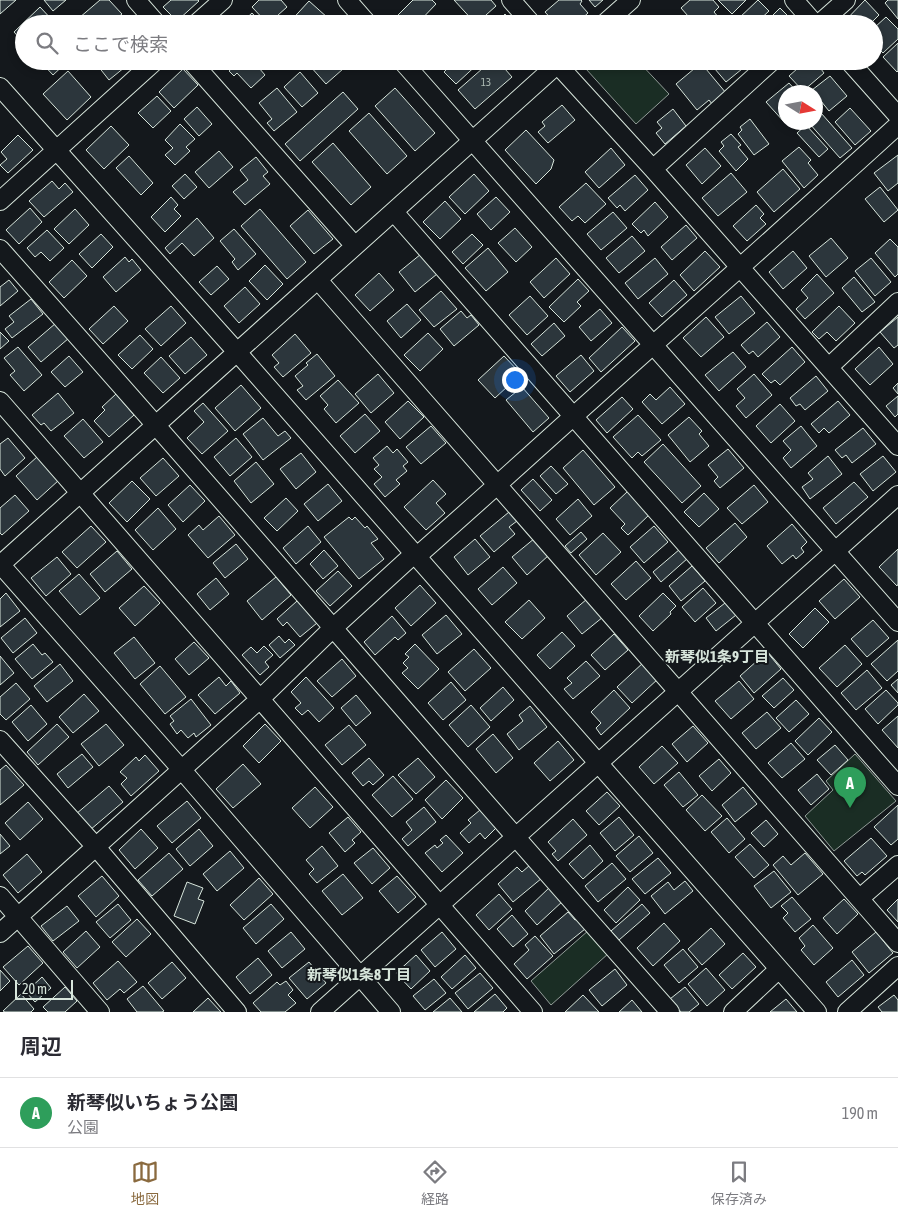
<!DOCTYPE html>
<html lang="ja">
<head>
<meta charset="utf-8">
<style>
  body { margin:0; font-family:"Asap Condensed","Noto Sans JP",sans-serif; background:#f7f7f7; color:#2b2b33 }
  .compass { position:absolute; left:778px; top:85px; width:45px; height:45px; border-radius:50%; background:#fff; box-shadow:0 2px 8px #0003; rotate:101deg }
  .scale { position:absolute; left:15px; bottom:12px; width:58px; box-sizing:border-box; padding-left:5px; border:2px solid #d8e6dc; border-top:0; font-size:14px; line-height:18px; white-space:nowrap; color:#d8e6dc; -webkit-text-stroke:4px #14181c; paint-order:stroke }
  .you { position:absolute; left:514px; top:379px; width:18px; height:18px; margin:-12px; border:4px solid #fff; border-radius:50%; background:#1a73e8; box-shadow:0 0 0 8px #1a73e833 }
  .badge { display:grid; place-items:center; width:32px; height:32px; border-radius:50%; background:#8a6a3f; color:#fff; font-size:16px; font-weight:700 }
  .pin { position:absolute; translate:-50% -41px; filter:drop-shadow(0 1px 2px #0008) }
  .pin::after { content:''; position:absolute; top:26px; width:18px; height:15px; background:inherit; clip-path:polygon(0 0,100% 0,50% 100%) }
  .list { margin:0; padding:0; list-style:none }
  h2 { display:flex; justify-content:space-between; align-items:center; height:65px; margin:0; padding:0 20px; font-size:21px }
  h2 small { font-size:16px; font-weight:400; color:#7c7c81 }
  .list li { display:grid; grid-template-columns:32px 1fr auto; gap:15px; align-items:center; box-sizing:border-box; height:70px; padding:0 20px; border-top:1px solid #e1e1e2 }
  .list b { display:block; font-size:19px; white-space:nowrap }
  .list p { margin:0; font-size:16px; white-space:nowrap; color:#7c7c81 }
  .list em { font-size:16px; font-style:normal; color:#7c7c81 }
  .icon { flex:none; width:28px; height:28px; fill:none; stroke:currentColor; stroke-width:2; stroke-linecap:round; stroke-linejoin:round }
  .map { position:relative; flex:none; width:898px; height:1012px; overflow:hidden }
  .search { position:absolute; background:#fff; box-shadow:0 2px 8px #0003; left:15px; right:15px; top:15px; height:55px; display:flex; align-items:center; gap:12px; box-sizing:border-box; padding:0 18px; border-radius:28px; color:#7c7c81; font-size:19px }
  .sheet { height:135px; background:#fff }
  nav { display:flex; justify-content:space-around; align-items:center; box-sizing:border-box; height:70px; border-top:1px solid #e1e1e2; background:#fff; font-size:14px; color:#7c7c81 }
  nav a { display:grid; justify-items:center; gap:2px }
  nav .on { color:#8a6a3f }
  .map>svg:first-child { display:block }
  .green { fill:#1a2d24; stroke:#939e99 }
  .building { fill:#2c363c; stroke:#d8e6dc }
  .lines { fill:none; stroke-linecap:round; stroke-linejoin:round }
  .street-casing { stroke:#d8e6dc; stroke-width:20 }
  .street { stroke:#14181c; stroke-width:18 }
  .labels { text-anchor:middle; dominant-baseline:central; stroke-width:4; stroke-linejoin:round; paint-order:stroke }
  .number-label { font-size:11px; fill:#adbab4 }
  .neighbourhood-label { font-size:15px; font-weight:bold; fill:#d8e6dc; stroke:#14181c }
</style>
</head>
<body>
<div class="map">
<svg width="898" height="1012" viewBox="0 0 898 1012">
  <rect width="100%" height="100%" fill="#14181c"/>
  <path class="green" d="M595,61H638L669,94L636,124L586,69Z
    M855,754L896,801L834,851L805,816L833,790L826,781Z
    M589,930L609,953L551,1005L531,981Z"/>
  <path class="building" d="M0,0H16L0,14Z
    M44,0H66L53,11Z
    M100,0H109L122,14L110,24H72Z
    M171,0H198L199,1L177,21L163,7Z
    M259,0H281L287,7L268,24L252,7Z
    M413,0H432L436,4L417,24H399L403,20L398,15Z
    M454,0H491L496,6L476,24Z
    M559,0H581L582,1L580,4L588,13L578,22L575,19L570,24H556L545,12Z
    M589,0H603L595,7Z
    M690,0H713L719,7L714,12L719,18L713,24H695L681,8Z
    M718,0H746L732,14Z
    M758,0L769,11L755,24H743L738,19Z
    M865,0L879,15L870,24H844L843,23Z
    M888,0H898V19L885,3Z
    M309,1L328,18L322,24H288Z
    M40,7L54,22L52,24H24V43L14,32Z
    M780,8L788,16L784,21L787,24H764Z
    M252,13L262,24H240Z
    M505,14L514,24H495Z
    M444,16L451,24H435Z
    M886,17L898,29V39L883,53L874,44V28Z
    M732,19L737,24H726Z
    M898,43V71L897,72L883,57Z
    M40,61H68L53,75Z
    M94,61H128L130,63L109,80Z
    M210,61H226L217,70Z
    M240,61H253L265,75L251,88L237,73L234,76L229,71Z
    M266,61H283L275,70Z
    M316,61H352L326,84L310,66Z
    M455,61H481L456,84L444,72Z
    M491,61H498L512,77L475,109L458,90Z
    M710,61H736L742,69L726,82L709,62Z
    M806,61H815L824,73L803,91L789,76Z
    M701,63L726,93L712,104L709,100L697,110L676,84Z
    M183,69L198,85L174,108L159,92Z
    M68,71L91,97L67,120L43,94Z
    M300,72L318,93L302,107L284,87Z
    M830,76L847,96L829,111L812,90Z
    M789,83L797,92H786L785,123L766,102Z
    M277,88L297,112L274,131L267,123L272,119L259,103Z
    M395,88L435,133L415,151L375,106Z
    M343,92L358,109L300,161L285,144Z
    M157,96L171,111L153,128L138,113Z
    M562,105L575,120L548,143L538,132L545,126L542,122Z
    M197,107L212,124L199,136L184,119Z
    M850,108L871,131L855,145L835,122Z
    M673,109L686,126L665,144L656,133L662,128L657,122Z
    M369,113L407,156L387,174L349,131Z
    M821,113L852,148L840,158L809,123L816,122V118Z
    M750,119L769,144L754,155L738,134L742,130L740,127Z
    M180,124L195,139L186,147L190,151L175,165L165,155L173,148L165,140Z
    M806,125L828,149L819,157L797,133Z
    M111,126L129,145L104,169L86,150Z
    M526,130L554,160L551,169L536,184L505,150Z
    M731,134L741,145L738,147L748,159L736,171L719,151L724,146L721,142Z
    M18,135L33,150L8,173L0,165L7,159L1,152Z
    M333,143L371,187L351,205L312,162Z
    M799,147L811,160L808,163L818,175L804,188L782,161Z
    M611,148L625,165L599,188L585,172Z
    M705,148L721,166L702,184L686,165Z
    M219,151L233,167L209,188L195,172Z
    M898,155V183L888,191L874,173Z
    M129,156L153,183L141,195L116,168Z
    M256,157L268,172L263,176L270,184L245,205L233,192L248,180L240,170Z
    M783,169L800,189L774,212L757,192Z
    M731,173L747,192L718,216L702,198Z
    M185,174L197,187L184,199L172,186Z
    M474,174L489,191L465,214L449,197Z
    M635,175L648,190L625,211L620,205L617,208L608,198Z
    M52,181L59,189L65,183L73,192L44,217L29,201Z
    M586,183L606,204L585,223L578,216L572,221L559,207Z
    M880,187L898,210L884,222L865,199Z
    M171,197L178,205L174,209L181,216L165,232L151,217Z
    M496,197L510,212L491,230L477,214Z
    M445,201L461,219L440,239L423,222Z
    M655,202L668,217L648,236L644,230L641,233L632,224Z
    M756,205L764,214L760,218L766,224L747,241L733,226Z
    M30,208L42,222L19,244L6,230Z
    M75,209L89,225L69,244L54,229Z
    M260,209L306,262L287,279L241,226Z
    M308,210L333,239L314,254L290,226Z
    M613,212L627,228L601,250L587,234Z
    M197,218L214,238L194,256L182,243L170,254L165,248Z
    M686,225L697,238L672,260L661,247Z
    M515,228L532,247L516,262L498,243Z
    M234,229L256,254L238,270L232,262L235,259L220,241Z
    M47,230L64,248L50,261L41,252L35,257L27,248Z
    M101,234L113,247L92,268L79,254Z
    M472,234L483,245L463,264L452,252Z
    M632,236L645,251L619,273L606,258Z
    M831,238L848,258L826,277L809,256Z
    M890,239L898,247V274L895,277L875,253Z
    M488,248L508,272L486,291L465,268Z
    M705,251L720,267L694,291L680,275Z
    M793,251L807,268L783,289L769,272Z
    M421,254L437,274L415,292L399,272Z
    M125,257L129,262L132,259L141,270L116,292L103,277Z
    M556,258L570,274L544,298L530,282Z
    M655,258L668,274L638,299L625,283Z
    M871,258L891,282L875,296L855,271Z
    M72,260L87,276L64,298L49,282Z
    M265,265L283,284L267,300L249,281Z
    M217,266L229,279L211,295L199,282Z
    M379,273L394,290L370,311L355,295Z
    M817,274L834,293L805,319L796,309L808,298L801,290Z
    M854,277L875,302L862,312L842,288Z
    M578,279L589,291L577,302L581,306L564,322L549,307Z
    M9,280L18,291L0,306V287Z
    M674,280L687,295L662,317L649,303Z
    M245,287L260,304L239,323L224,306Z
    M441,291L457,309L434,327L419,310Z
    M530,296L548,316L527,335L509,315Z
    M741,296L755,313L729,334L715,317Z
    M31,299L43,314L12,338L5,329L14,322L9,316Z
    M407,304L421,320L401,338L387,321Z
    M114,306L128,321L103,344L89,329Z
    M171,306L186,323L161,346L145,329Z
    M839,306L855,323L836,341L827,332L819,339L812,332Z
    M600,309L612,323L591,341L579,327Z
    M461,311L467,318L471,315L479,325L454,346L440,329Z
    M706,317L724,337L701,357L683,338Z
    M898,317V345L894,348L880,332Z
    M767,322L780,337L758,357L753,351L749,354L741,345Z
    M56,323L69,338L41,362L28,347Z
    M554,323L565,336L542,356L531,344Z
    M622,327L635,341L601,372L589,358Z
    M0,332L9,341L0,349Z
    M428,333L443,349L420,371L404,355Z
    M295,334L311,353L283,377L274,367L279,363L272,355Z
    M140,335L153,349L132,369L118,355Z
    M191,337L207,355L185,374L169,356Z
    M18,347L42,375L24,391L10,375L15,371L4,358Z
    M792,347L805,362L780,385L775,380L771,383L762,374Z
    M879,347L893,364L870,385L855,369Z
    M733,352L746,367L719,391L705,375Z
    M317,354L335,376L306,400L297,390L303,386L295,376L308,365L306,363Z
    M581,355L594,371L570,392L556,376Z
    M69,356L83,372L65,387L51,372Z
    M504,356L521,374L495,398L478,380Z
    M161,357L180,378L163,393L144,373Z
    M378,374L394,393L371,413L355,394Z
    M754,374L772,395L746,418L736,406L745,398L737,389Z
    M816,376L828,391L805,410L800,404L796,406L790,398Z
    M338,380L359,403L336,423L324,409L328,405L320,396Z
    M898,383V394L893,388Z
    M241,385L261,408L235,431L215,408Z
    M522,387L549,418L533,432L506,400Z
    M670,387L685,404L662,424L642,402L650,394L656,400Z
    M58,393L74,413L51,431L44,423L41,425L32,415Z
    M116,394L134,415L109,437L94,421L105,410L102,407Z
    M898,396V414L895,417L886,406Z
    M622,397L633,409L607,433L596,420Z
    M408,401L424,417L400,439L385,422Z
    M838,401L850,415L829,433L824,428L819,433L811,424Z
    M203,403L228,431L202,454L187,438L204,422L194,411Z
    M780,404L795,421L771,443L756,426Z
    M365,414L380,431L355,453L340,436Z
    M638,415L661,440L642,456L638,452L632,458L613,437Z
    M689,417L702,431L699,434L709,446L690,462L668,435Z
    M263,418L278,436L285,431L291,438L263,460L243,434Z
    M83,419L103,442L84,458L64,436Z
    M431,426L446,443L421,464L406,447Z
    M801,426L817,446L791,468L783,458L791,450L783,441Z
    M863,428L876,444L852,463L846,455L842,458L835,450Z
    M8,438L25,458L5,476L0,469V444Z
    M236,438L252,457L230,476L214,457Z
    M663,444L701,486L682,503L644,462Z
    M387,446L393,453L397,449L408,462L403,466L407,471L396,480L400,484L385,497L374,484L382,477L374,469L379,465L373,458Z
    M728,449L744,468L720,488L714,481L718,477L708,465Z
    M583,450L615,487L594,505L563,468Z
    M301,453L316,472L296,489L280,469Z
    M38,456L59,480L37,500L16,476Z
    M828,456L842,474L810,499L802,487L813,479L808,473Z
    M883,456L896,472L873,491L860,474Z
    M163,458L179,476L156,496L140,478Z
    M256,462L274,484L251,503L234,481Z
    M551,466L568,484L556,494L540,476Z
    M533,479L552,500L540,511L521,490Z
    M433,480L446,494L436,503L445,513L426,530L404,507Z
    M132,481L150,499L127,522L109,503Z
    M854,482L868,497L836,524L823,508Z
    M328,484L342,501L318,521L304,504Z
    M190,485L205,501L183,522L168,505Z
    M754,485L768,502L742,524L727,508Z
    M628,491L650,514L628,535L621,528L625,524L610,508Z
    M704,493L719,509L699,527L684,512Z
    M15,495L29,511L2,535L0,533V508Z
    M286,498L298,511L277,531L264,518Z
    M578,499L592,516L570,535L556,519Z
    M158,508L176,529L153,550L135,530Z
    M509,512L517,521L509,527L515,534L494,552L480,536Z
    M219,516L235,535L208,558L188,535L199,525L203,530Z
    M349,517L352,520L355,517L365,528L367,526L378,539L371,543L384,559L359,579L324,537Z
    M735,523L747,537L719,563L706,548Z
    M792,524L807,542L801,548L804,552L796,559L793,555L782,564L767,546Z
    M91,526L106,542L77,568L62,552Z
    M308,526L321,542L296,564L283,548Z
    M654,526L668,542L644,563L630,547Z
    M581,532L587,539L571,553L565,546Z
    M603,533L621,552L596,575L579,555Z
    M535,538L549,555L527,575L512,557Z
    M475,539L490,557L468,575L454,557Z
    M236,544L248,559L225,578L213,563Z
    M680,549L688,558L661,582L653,572Z
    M898,549V584L897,586L879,567Z
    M324,550L338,566L323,579L310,564Z
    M117,551L132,569L105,592L90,574Z
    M57,557L71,574L46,596L31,578Z
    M636,561L651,578L626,600L611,584Z
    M692,566L705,581L681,601L669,586Z
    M503,567L517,583L492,605L478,589Z
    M338,571L352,586L330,606L316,591Z
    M79,574L100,598L80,615L59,591Z
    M276,577L291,595L262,620L247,601Z
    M216,578L229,594L210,610L197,594Z
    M844,579L860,597L835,619L819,601Z
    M420,585L436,603L411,626L395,608Z
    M144,586L160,603L135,626L119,608Z
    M703,588L716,603L695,622L682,607Z
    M6,593L20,611L0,627V599Z
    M663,593L676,606L670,612L671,614L653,631L639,616Z
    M587,599L603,617L582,634L567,616Z
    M529,600L545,618L522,639L505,622Z
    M297,601L317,623L300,637L287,622L283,626L277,619Z
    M725,603L736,615L716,631L706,618Z
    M815,608L829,622L803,648L789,634Z
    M446,615L462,634L437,654L422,635Z
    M392,616L406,633L398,640L395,637L375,655L364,642Z
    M25,618L37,633L13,653L1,638Z
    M873,620L889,638L867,657L851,639Z
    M562,632L575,646L550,669L537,655Z
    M614,634L628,650L605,670L591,655Z
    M279,636L285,643L289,639L295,645L280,658L269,645Z
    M134,637L155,663L135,679L114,653Z
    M898,640V671L887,681L871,664Z
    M194,642L209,658L189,675L175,659Z
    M33,644L42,655L45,653L53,662L32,679L15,659Z
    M415,644L439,669L418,689L402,673L408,668L403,663L409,657L405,654Z
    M845,645L862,664L837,687L819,668Z
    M264,646L273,655L265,662L269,667L260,675L242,655L251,647L257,653Z
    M474,649L491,668L465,691L448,672Z
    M767,652L781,669L754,693L740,676Z
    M0,656L14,673L0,685Z
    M342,659L356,676L332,697L317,681Z
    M586,661L600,676L573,699L564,689L572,683L567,678Z
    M644,662L659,678L632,703L617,687Z
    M60,664L73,681L47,702L34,686Z
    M160,666L186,697L165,714L140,684Z
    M867,670L882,688L856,710L841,693Z
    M219,677L226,686L231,681L240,693L215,714L198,695Z
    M306,677L334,708L319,722L308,710L302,715L295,708L301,703L291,692Z
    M783,678L794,690L774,708L762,696Z
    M898,679V693L891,685Z
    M739,681L754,699L731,719L715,701Z
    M451,682L466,700L443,720L428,703Z
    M16,683L30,699L6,720L0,714V697Z
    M503,687L514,700L491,721L480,708Z
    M614,690L630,708L601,735L596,728L601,723L591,712Z
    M886,690L898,703V705L878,724L865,709Z
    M84,694L99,711L73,733L59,717Z
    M356,695L371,713L356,726L341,708Z
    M191,699L211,725L196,737L194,733L188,738L181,730L177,734L170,724L174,721L170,716Z
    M796,700L809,714L789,732L776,718Z
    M31,705L47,724L28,741L12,722Z
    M471,705L490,727L468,747L449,725Z
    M530,706L547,727L519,750L507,734L523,721L519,715Z
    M767,712L781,728L756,749L742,733Z
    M898,716V748L882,730Z
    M819,718L832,732L808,755L795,741Z
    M57,724L69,737L38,765L27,752Z
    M106,724L124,745L99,766L81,744Z
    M265,724L281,741L259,763L243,746Z
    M349,725L366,745L342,765L325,745Z
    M693,726L708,743L687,762L672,744Z
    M493,734L513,758L496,773L476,749Z
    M558,741L574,760L550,781L534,763Z
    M791,743L805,759L782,778L768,763Z
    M835,745L848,760L831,775L817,760Z
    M662,746L678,763L654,784L639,767Z
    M82,754L93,767L68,788L57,774Z
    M145,755L159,771L131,796L121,784L127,778L120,772L136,757L139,761Z
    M369,758L384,775L373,785L369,781L363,786L352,773Z
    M418,758L435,777L416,794L398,775Z
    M719,759L731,773L712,791L699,776Z
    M243,764L261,784L233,808L216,789Z
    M6,765L24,785L0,805V770Z
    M679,772L698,795L683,807L664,785Z
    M817,774L829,789L811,805L798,790Z
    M393,776L413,799L392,817L372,795Z
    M446,780L463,798L442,819L425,800Z
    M109,786L123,802L90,830L76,814Z
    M315,787L333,807L310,828L292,808Z
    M743,787L757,804L735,822L722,805Z
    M607,792L620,806L599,825L586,811Z
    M702,795L722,816L705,831L686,810Z
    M187,801L201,818L172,843L157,826Z
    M28,802L43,819L20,840L5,823Z
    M898,805V839L891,845L874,827Z
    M424,807L436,822L408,846L402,839L412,830L406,822Z
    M480,810L496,828L485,839L480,833L469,843L460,833L471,823L468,820Z
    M348,817L361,832L352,840L355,843L345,852L329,833Z
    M619,817L634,835L615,851L600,833Z
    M727,818L745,839L729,853L711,832Z
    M573,819L587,835L558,861L552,854L556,851L548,842Z
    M766,820L778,834L764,847L751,833Z
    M141,829L158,848L135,869L119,850Z
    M199,829L213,846L190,866L176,849Z
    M0,834L10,846L0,854Z
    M446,835L463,853L442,872L425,853L435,845L437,848L443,843L440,840Z
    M639,836L653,853L630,872L616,856Z
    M871,838L887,856L865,875L862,872L857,876L844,861Z
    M750,844L769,865L754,878L735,857Z
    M590,845L603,861L583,879L569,864Z
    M322,846L338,866L317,883L309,874L314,869L306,860Z
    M373,848L390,868L372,884L354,863Z
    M230,851L244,868L217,891L203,874Z
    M169,853L183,869L152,896L138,880Z
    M805,853L823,874L798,895L773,865L783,856L791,865Z
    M27,854L42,872L18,893L3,875Z
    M658,858L671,873L645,894L632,879Z
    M612,863L626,879L598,902L585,886Z
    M530,865L542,878L513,902L498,884L517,867L522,872Z
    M774,871L791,892L771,908L754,886Z
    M343,874L363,898L342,915L322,891Z
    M102,876L119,896L96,917L78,896Z
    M397,876L416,897L398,913L379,891Z
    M259,878L273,894L244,920L230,905Z
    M685,881L693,891L665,914L651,896L668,882L674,890Z
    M187,882L203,888L198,899L204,901L195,924L174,916Z
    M551,886L564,900L537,925L525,911Z
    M628,887L640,900L616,923L604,910Z
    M499,894L512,909L489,930L476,915Z
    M792,897L811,919L795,932L783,918L788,913L781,906Z
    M844,899L858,914L837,934L823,918Z
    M898,899V922L887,910Z
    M118,904L131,920L110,938L96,922Z
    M271,904L284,919L256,944L243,928Z
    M642,904L650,913L619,940L611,931Z
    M67,906L79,921L53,941L41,926Z
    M568,912L575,920L577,919L585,929L554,954L540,936Z
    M512,915L528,934L513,947L497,929Z
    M137,919L151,934L126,957L112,942Z
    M664,923L680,941L653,966L637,948Z
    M813,925L833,948L814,965L801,950L805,946L799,938Z
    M711,928L725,944L702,965L688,949Z
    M86,931L100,947L77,968L63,952Z
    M291,932L305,949L282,968L268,951Z
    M442,932L456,949L435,967L421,950Z
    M876,932L893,953L869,973L852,952Z
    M535,936L553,956L527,979L514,964L529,950L525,945Z
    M28,946L43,963L19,985L3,967Z
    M683,949L698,967L679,983L664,965Z
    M743,953L756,967L732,989L719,975Z
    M416,955L430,971L411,989L396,973Z
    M465,955L476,968L452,989L441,977Z
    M258,958L272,975L250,994L236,977Z
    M852,960L864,975L838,997L826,982Z
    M118,961L137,982L124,993L120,989L107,1000L93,983Z
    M172,962L186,978L162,999L148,983Z
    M309,962L326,983L307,999L289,978Z
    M706,968L725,990L707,1006L688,984Z
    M615,969L627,985L602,1006L589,990Z
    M0,970L10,981L0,991Z
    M480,973L493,988L468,1009L455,993Z
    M42,977L51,988L35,1002L26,992Z
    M434,979L446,993L425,1010L413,996Z
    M286,981L293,990L288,995L296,1003L285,1012H261L253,1003L277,982L280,985Z
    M143,986L164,1011L162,1012H137L127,999Z
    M65,987L77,1001L65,1012H48L43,1007Z
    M685,987L699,1004L689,1012H681L670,999Z
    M21,994L34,1009L31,1012H5L3,1011Z
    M495,994L507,1008L503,1012H474Z
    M583,995L599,1012H565Z
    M894,995L898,1000V1012H882L878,1007Z
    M208,998L221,1012H193Z
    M450,998L462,1012H433Z
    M786,999L797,1012H770Z
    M632,1000L642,1012H619Z"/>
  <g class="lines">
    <defs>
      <path id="street" d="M136,0L157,24
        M347,0L368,24
        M511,0L532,24
        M794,0L815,24
        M196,24L223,0
        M604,24L631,0
        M819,24L846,0
        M191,61L355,246
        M402,61L898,622
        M849,61L898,116
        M558,65L653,169L898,446
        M0,87L237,352L817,1012
        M653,169L772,61
        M0,201L155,61
        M394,212L898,786
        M0,249C225,501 445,759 670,1012
        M318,280L898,943
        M829,367L898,302
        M0,401L533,1012
        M416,557C496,487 574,415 653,345C735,272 817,199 898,125
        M0,564L182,770L391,1012
        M0,565L561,61
        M0,740L96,847L237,1012
        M0,896L100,1012
        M860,898L898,865
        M0,933L260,699L333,628L414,554
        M320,1012L898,495
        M733,1012L779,969
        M847,1012L898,966"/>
    </defs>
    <use href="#street" class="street-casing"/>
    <use href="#street" class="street"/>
  </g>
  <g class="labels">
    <g class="number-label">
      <text x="486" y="82">13</text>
    </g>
    <g class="neighbourhood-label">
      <text x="717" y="656">新琴似1条9丁目</text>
      <text x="359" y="974">新琴似1条8丁目</text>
    </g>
  </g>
</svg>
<svg class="compass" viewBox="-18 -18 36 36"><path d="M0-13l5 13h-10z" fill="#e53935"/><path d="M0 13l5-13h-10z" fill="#7c7c81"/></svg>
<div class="scale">20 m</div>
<div class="you"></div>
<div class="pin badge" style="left:850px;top:808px;background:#2e9e5b">A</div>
<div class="search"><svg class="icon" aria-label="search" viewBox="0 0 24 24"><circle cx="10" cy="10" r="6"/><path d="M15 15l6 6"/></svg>ここで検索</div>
</div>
<section class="sheet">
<h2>周辺<small></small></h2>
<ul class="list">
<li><span class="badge" style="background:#2e9e5b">A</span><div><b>新琴似いちょう公園</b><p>公園</p></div><em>190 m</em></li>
</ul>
</section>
<nav>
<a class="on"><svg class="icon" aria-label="map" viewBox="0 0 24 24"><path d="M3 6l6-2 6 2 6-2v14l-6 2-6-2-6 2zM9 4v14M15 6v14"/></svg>地図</a>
<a><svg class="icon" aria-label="directions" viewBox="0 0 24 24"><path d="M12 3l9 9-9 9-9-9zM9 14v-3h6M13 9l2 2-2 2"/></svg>経路</a>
<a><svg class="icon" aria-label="saved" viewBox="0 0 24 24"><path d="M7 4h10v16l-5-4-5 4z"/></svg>保存済み</a>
</nav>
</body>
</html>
